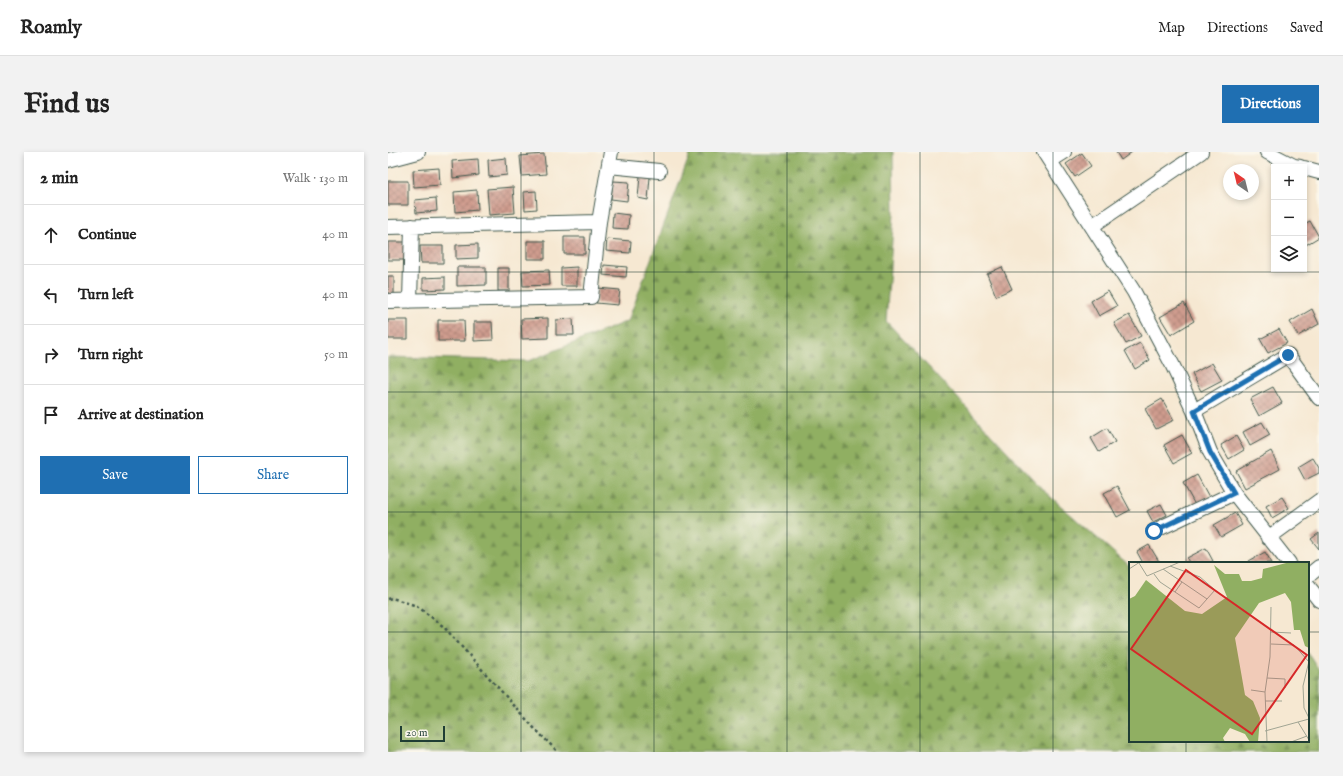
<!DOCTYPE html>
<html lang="en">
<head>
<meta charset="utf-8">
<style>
  body { margin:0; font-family:"IM FELL English",serif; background:#f2f2f2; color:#222 }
  .controls { position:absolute; right:12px; top:12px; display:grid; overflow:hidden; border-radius:0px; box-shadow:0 2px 6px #0003 }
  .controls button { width:36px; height:36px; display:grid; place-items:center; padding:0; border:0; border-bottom:1px solid #e0e0e0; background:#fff; color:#222; font:20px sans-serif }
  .compass { position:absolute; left:835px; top:12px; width:36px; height:36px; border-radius:50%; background:#fff; box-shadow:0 2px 6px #0003; rotate:325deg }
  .scale { position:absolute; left:12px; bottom:10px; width:45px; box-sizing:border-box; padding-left:4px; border:2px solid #1f3d34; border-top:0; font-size:11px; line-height:14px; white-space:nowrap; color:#1f3d34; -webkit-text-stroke:3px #fbf7ec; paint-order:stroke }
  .stop { position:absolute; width:12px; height:12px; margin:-9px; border:3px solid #1f6fb2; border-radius:50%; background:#fff }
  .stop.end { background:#1f6fb2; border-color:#fff; box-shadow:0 1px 4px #0008 }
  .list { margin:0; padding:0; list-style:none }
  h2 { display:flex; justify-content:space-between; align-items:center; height:52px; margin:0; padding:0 16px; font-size:17px }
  h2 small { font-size:13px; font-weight:400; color:#767676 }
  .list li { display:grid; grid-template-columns:26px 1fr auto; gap:12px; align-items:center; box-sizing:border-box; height:60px; padding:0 16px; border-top:1px solid #e0e0e0 }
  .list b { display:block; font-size:15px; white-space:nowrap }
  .list em { font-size:13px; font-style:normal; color:#767676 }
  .actions { display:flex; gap:8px; padding:12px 16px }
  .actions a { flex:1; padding:9px 0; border:1px solid #1f6fb2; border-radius:0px; text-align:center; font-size:14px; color:#1f6fb2 }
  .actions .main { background:#1f6fb2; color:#fff }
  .icon { flex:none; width:22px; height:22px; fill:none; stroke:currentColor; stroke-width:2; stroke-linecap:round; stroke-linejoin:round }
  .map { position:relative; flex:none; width:931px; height:600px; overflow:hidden; border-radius:0px }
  header { display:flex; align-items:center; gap:24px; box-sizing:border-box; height:56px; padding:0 20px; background:#fff; border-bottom:1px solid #e0e0e0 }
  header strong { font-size:19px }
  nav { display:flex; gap:22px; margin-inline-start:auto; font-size:14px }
  .intro { display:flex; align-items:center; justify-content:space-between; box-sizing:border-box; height:96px; padding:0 24px }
  h1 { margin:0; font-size:28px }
  .button { padding:10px 18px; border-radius:0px; background:#1f6fb2; color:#fff; font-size:14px; font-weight:700 }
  main { display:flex; gap:24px; padding:0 24px }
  aside { flex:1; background:#fff; border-radius:0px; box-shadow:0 2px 6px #0003 }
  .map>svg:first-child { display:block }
  .forest { fill:url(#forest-firs); stroke:#58764b }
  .building { fill:url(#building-cross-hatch) }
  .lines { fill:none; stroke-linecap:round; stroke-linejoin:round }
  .minor-casing { stroke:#3f574c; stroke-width:16 }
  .path { stroke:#3f574c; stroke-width:2.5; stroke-dasharray:3 3; stroke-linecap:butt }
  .minor { stroke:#fff; stroke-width:14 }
  .route { stroke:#1f6fb2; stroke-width:5 }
  .grid { fill:none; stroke:#1f3d34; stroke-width:1; stroke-opacity:0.55 }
  .inset-road { fill:none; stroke:#a0a493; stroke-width:1 }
  .view { fill:#d62828; fill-opacity:0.15; stroke:#d62828; stroke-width:2 }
  .inset-edge { fill:none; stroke:#1f3d34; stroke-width:2 }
</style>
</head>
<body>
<header>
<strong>Roamly</strong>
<nav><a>Map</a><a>Directions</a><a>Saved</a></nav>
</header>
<div class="intro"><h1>Find us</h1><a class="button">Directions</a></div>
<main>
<aside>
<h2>2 min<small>Walk · 130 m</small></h2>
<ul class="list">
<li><svg class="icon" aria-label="ahead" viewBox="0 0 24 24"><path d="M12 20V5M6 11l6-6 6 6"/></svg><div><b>Continue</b></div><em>40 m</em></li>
<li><svg class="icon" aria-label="left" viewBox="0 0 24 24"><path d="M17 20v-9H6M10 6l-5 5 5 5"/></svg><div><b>Turn left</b></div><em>40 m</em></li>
<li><svg class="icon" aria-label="right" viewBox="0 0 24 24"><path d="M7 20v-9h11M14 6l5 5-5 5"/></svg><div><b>Turn right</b></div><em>50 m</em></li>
<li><svg class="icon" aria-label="arrive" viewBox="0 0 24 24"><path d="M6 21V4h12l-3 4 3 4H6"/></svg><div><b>Arrive at destination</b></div></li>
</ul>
<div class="actions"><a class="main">Save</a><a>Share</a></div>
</aside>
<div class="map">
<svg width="931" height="600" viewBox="0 0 931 600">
  <defs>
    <pattern id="forest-firs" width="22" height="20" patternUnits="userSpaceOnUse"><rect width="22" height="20" fill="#90af62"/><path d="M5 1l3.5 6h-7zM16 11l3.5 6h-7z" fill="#759052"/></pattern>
    <pattern id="building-cross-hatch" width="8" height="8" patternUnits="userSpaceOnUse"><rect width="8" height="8" fill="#cf9c8e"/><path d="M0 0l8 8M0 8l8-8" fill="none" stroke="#a78075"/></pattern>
  </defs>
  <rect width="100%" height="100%" fill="#fbf7ec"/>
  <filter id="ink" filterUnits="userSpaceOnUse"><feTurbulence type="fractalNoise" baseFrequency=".025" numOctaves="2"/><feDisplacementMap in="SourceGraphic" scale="8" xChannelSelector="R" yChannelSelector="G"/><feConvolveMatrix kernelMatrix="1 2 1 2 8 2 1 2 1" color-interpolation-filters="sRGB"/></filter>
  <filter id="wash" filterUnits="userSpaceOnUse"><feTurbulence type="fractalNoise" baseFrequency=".012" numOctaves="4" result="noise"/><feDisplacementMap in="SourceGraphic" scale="16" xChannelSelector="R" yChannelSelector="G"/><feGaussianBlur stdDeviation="0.9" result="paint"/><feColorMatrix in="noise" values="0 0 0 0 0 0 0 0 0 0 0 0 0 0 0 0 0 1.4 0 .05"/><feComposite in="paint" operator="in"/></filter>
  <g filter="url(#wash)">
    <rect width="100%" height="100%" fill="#f6e8d2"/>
    <path class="forest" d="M303,0H505L506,62L498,169L656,339L742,415V589H920V501L931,518V600H0V205L141,209L240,169Z"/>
    <g id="blocks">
      <path class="building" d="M728,0H744L733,8Z
        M694,1L703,14L687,25L678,12Z
        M156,2L158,22L134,24L132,4Z
        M118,6L119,23L101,25L100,8Z
        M90,7L91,23L65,26L64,9Z
        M51,16L52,33L26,35L25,18Z
        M252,24L262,25L260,48L250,46Z
        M0,29H20V53H0Z
        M225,29L241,30L239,49L223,47Z
        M125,35L127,61L101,63L99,37Z
        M89,38L90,58L67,60L66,40Z
        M148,39L149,57L137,58L136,40Z
        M48,46L49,59L28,61L27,48Z
        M225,61L241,63L240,77L224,76Z
        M922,69L931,85L916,94V72Z
        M176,85H197V102H176Z
        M219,87L243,89L242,101L218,99Z
        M139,89H157V107H139Z
        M0,90H19V108H0Z
        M90,92V106L68,107V93Z
        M32,94H55V111H33Z
        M216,113L239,115L238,125L215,123Z
        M69,115H98V133L69,134Z
        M189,115V134H173V116Z
        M614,115L624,137L608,144L599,122Z
        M110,116H121V139H110Z
        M161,118L162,133L135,134L134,119Z
        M0,124H6V142H0Z
        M57,125V137L35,138V126Z
        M209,136L232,138L230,153L208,151Z
        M720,139L729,154L711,164L703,149Z
        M796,151L806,169L783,183L772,165Z
        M924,157L931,172L910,184L902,170Z
        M741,163L753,184L738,192L726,171Z
        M160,166V186L134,187L133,167Z
        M185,167L186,183H168V168Z
        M0,168H20V187H0Z
        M50,168H76L77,189H50Z
        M86,170H104L105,188L86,189Z
        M891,177L899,191L880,201L872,187Z
        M752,191L762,208L747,217L737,199Z
        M824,211L834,228L813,239L804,222Z
        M885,235L894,251L871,264L862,247Z
        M774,247L786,268L768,277L757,257Z
        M874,270L882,283L862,294L855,280Z
        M719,276L727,290L711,300L703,286Z
        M794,283L804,301L786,311L776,293Z
        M848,284L856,298L841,307L833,293Z
        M883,299L892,317L857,336L848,319Z
        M925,306L931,316V321L917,328L910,315Z
        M809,323L821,345L807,353L795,331Z
        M729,334L742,358L729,365L716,341Z
        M894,345L901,356L884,366L878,354Z
        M773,352L779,363L765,370L759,359Z
        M847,361L854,373L833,385L826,373Z
        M931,381V397L923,387Z
        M761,393L772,411H755L749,400Z
        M818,396L825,409L821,411H801L799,406Z
        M877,400L884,411H862L861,409Z"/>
    </g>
  </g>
  <g filter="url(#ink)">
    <use href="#blocks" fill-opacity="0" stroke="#3f574c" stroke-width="1"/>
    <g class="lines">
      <defs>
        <path id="minor" d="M656,0L746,140L784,212L806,259L822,300L846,341L901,411
          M879,0L906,14L912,15
          M0,8L30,0
          M662,9L676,0
          M221,14L271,19
          M916,16L931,20
          M704,74L813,0
          M0,75L211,70
          M0,149L203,145L211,70L223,0
          M22,149L24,74
          M806,259L900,203L931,246
          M766,379L846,341
          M880,386L931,349
          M920,424L931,415
          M920,434L931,448"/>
      </defs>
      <use href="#minor" class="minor-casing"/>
      <path class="path" d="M0,447L4,446L29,454L56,475L147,577L170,600"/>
      <use href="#minor" class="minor"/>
    </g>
  </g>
  <g class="lines" filter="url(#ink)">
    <path class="route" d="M766,379L846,341L822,300L806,259L900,203"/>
  </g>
  <path class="grid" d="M133,0V600M266,0V600M399,0V600M532,0V600M665,0V600M798,0V411M0,120H931M0,240H931M0,360H931M0,480H742M920,480H931M798,589V600"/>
  <g transform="translate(741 410)">
    <rect width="180" height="180" fill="#f6e8d2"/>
    <path d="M161,0H180V86L176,84L171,68H165L162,40L156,31L130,41L106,76L116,133L124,139L131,156L129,180H121L116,172L101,166L94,176L96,180H0V37L6,34L17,18L56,49L73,52L98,35L85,3L96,12H110L113,19H122L133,16L134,7Z" fill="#90af62"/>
    <path class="inset-road" d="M10,1L18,14L51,0M0,7L11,0M34,7L78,37M25,12L31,20L70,46L86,28L71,15L41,4M46,30L53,20M142,70L162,71M142,82L165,83L180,100M180,99L174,124L175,146L180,156M138,116L156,117V126M122,128L136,130M136,139H153M169,160L180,178M136,169L180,157M138,180L136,130L141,95L142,45M162,180L178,174"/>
    <path class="view" d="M57,8L178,93L123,172L2,87Z"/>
    <rect width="180" height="180" class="inset-edge"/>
  </g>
</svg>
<div class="controls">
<button>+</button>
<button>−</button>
<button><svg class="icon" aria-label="layers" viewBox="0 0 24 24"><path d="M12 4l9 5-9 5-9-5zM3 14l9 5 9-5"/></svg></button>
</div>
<svg class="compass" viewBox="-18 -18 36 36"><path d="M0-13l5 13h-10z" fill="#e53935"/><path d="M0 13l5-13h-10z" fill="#767676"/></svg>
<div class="scale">20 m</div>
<div class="stop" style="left:766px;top:379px"></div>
<div class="stop end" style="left:900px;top:203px"></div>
</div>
</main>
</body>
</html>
